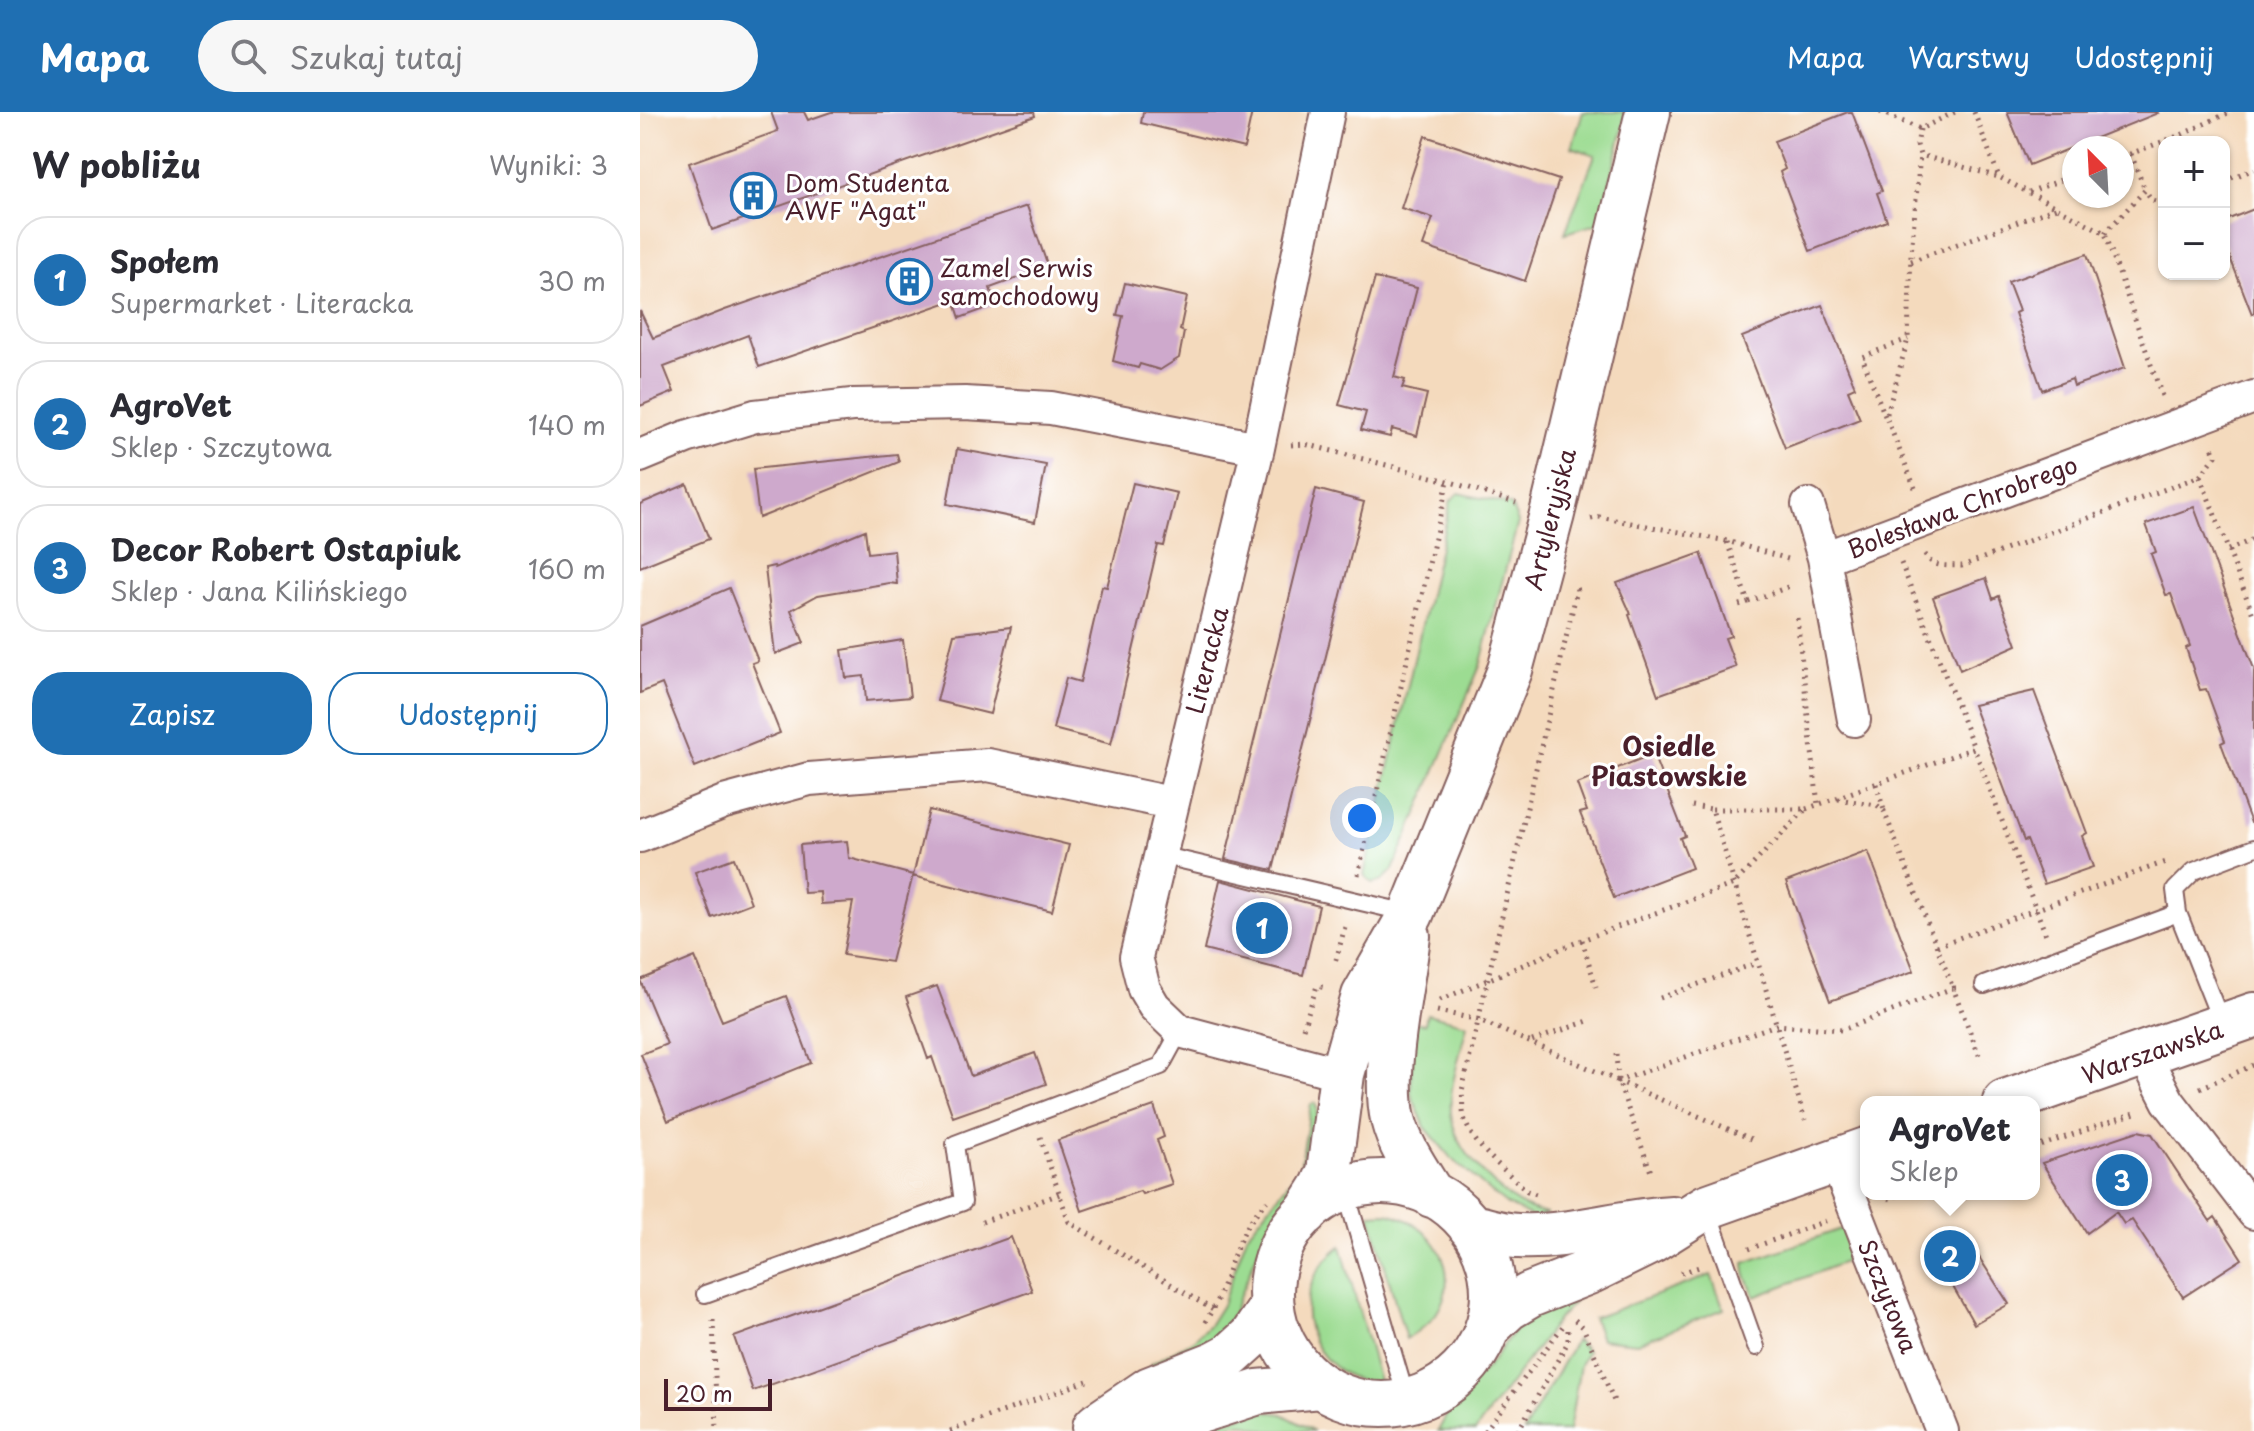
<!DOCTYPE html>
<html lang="pl">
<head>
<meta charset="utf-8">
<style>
  body { margin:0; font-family:"Playpen Sans",sans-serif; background:#f7f7f7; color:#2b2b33 }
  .controls { position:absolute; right:24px; top:24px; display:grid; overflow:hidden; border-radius:16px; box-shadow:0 2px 6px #0004 }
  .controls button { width:72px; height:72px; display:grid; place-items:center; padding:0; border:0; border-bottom:2px solid #e1e1e2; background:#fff; color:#2b2b33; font:40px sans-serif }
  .compass { position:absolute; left:1422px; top:24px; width:72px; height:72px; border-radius:50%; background:#fff; box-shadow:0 2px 6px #0004; rotate:336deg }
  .scale { position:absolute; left:24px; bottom:20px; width:108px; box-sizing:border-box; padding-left:8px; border:4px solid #4a1f2b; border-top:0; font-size:22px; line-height:28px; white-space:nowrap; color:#4a1f2b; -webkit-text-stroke:6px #fff; paint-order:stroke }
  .you { position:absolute; left:722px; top:706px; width:28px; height:28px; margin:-20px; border:6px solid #fff; border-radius:50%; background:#1a73e8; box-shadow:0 0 0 12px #1a73e833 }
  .badge { display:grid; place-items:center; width:52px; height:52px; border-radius:50%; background:#1f6fb2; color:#fff; font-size:26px; font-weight:700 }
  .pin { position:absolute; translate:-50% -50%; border:4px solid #fff; box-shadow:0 2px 8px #0006 }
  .popup { position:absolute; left:1220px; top:984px; width:180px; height:104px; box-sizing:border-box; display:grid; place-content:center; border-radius:16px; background:#fff; filter:drop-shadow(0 2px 6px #0005); font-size:26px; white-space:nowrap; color:#7c7c81 }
  .popup b { font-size:30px; color:#2b2b33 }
  .popup::after { content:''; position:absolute; left:50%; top:100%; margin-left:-16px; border:16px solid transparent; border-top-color:#fff }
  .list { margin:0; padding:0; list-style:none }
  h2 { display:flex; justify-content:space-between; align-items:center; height:104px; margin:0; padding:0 32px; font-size:34px }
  h2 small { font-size:26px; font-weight:400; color:#7c7c81 }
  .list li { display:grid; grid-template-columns:52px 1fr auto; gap:24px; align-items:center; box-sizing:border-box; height:128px; margin:0 16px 16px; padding:0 16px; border:2px solid #e1e1e2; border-radius:32px }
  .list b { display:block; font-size:30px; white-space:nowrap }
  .list p { margin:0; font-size:26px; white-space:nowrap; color:#7c7c81 }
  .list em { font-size:26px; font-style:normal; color:#7c7c81 }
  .actions { display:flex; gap:16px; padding:24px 32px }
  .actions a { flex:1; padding:18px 0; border:2px solid #1f6fb2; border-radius:32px; text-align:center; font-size:28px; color:#1f6fb2 }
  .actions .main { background:#1f6fb2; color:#fff }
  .icon { flex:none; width:44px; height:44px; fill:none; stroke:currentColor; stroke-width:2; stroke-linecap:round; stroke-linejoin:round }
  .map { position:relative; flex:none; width:1614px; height:1319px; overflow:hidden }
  header { display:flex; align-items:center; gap:48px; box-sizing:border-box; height:112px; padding:0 40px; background:#1f6fb2; color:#fff }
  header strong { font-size:38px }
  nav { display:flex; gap:44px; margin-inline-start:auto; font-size:28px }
  .search { width:560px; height:72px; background:#f7f7f7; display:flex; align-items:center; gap:20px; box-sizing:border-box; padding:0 28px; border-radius:44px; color:#7c7c81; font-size:30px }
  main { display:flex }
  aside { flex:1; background:#fff }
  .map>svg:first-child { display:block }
  .green { fill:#9cdc92; stroke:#737e5e; stroke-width:2 }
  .building { fill:#cea9cc }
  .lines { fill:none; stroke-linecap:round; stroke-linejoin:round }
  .lane-casing { stroke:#86605e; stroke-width:20 }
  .street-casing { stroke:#86605e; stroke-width:36 }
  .secondary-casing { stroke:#86605e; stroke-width:48 }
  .path { stroke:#86605e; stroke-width:5; stroke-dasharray:2 6; stroke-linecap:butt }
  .lane { stroke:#fff; stroke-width:16 }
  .street { stroke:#fff; stroke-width:32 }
  .secondary { stroke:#fff; stroke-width:44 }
  .labels { text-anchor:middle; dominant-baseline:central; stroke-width:6; stroke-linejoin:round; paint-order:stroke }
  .poi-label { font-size:24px; fill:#4a1f2b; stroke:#fff; text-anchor:start }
  .street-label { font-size:24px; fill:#4a1f2b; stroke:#fff }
  .neighbourhood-label { font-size:26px; font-weight:bold; fill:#4a1f2b; stroke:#fff }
</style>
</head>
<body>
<header>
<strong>Mapa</strong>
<div class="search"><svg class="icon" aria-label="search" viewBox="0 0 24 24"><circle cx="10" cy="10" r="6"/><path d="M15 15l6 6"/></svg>Szukaj tutaj</div>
<nav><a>Mapa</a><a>Warstwy</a><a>Udostępnij</a></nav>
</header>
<main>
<aside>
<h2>W pobliżu<small>Wyniki: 3</small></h2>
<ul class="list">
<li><span class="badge">1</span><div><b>Społem</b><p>Supermarket · Literacka</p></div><em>30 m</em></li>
<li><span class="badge">2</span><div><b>AgroVet</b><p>Sklep · Szczytowa</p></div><em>140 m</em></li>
<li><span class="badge">3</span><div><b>Decor Robert Ostapiuk</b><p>Sklep · Jana Kilińskiego</p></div><em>160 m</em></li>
</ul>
<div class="actions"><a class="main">Zapisz</a><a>Udostępnij</a></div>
</aside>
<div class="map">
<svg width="1614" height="1319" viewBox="0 0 1614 1319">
  <rect width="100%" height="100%" fill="#fff"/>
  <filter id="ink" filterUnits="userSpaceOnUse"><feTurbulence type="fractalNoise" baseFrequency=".0125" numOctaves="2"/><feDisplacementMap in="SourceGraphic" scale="16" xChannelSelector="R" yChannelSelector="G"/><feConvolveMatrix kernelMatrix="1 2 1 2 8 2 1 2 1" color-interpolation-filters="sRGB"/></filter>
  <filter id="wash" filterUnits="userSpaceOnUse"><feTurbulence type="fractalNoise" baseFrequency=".006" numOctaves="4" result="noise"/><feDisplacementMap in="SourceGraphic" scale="32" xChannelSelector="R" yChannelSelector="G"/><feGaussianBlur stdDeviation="1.8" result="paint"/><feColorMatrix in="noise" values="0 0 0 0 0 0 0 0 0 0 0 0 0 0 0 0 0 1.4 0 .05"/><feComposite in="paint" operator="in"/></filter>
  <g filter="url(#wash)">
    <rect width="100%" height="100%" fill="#f4dabd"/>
    <path class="green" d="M943,0H987L960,111L925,121L955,43L932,35Z
      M819,381L871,393L878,410L840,554L753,758L742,769L732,771L724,763L811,388Z
      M787,902L827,912C811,984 792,1009 849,1067C865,1084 883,1098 907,1102L894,1106L867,1093L851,1080L810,1045L785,1015L771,982L772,910L785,912Z
      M675,991L677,997L675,1042L657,1087L639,1105L623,1127L590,1208L566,1235L515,1263L511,1252L554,1228L570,1212L582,1193L607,1123L660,1056L671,992Z
      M747,1101C794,1111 824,1159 796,1202C788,1213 777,1220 766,1227L730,1102Z
      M1204,1116L1217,1145L1115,1185L1105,1161L1104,1151Z
      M701,1134L740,1273C665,1264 640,1181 701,1134Z
      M1071,1163L1084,1197L997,1231L961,1227L953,1206Z
      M938,1186L920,1205L835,1319H798L813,1291L851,1251L879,1211Z
      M936,1228L947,1239L940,1253L929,1319H884Z
      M624,1299L642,1302L674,1319H627L606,1312H594L574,1319H541Z"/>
    <g id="blocks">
      <path class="building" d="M131,0H164L168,8L191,0H394L395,4L72,118L49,51L138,19Z
        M503,0H612L604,36L501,11Z
        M1208,0H1212L1242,79L1237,81L1247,109L1170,139L1140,60L1145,57L1134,29Z
        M1367,0H1517L1518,1L1389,53Z
        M785,24L919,68L885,169L783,134L793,106L761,96Z
        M387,94L408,155L350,176L356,193L320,206L314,188L119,255L108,223L24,255L34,280L0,294V199L13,226L85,198Z
        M1614,97V201L1612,202L1584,130V109Z
        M1447,142L1485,256L1434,274L1432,267L1402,278L1375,201L1379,199L1368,170Z
        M735,166L777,176L754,265L765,268L762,276L787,282L777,324L752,317L750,325L721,318L726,300L699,293Z
        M485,171L547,185L540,218L544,220L539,246L520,258L500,252L498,256L473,249L483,204L477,203Z
        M1182,193L1215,275L1208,278L1220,307L1145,336L1102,225Z
        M317,337L406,353L395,410L307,392Z
        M257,342L259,350L119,406L113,357Z
        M493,371L537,381L524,434L518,433L471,632L413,617L426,566L440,570L462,474L467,475Z
        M47,372L69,427L0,455V392Z
        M676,377L724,390L633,758L585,747Z
        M1554,395L1614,557V710L1611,711L1581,631L1585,629L1566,577L1560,578L1546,536L1550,534L1531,482L1526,483L1511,442L1516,440L1506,412Z
        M225,418L228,441L254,438L257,472L249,471L178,483L151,498L164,531L135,542L125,456L134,454L135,456Z
        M1061,441L1091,524L1085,526L1096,555L1018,583L989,503L991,502L977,471Z
        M1346,466L1353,487L1359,484L1377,533L1320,558L1293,485Z
        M89,476L118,549L112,551L140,621L55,655L22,572L0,581V514Z
        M371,515L350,602L297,589L314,522Z
        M263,528L270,585L226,589L224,564L206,566L202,538Z
        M1394,579L1447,721L1442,724L1453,755L1404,772L1387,728L1384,729L1333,593Z
        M1013,642L1045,724L1040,726L1052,756L974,786L940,701L947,699L937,672Z
        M289,698L429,733L412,799L273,764Z
        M207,729L209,746L273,763L251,850L203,843L213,790L181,792L180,780L164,781L160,733Z
        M1228,739L1274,859L1190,889L1146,770Z
        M94,746L111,791L72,806L55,760Z
        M580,768L679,794L663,863L564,838Z
        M55,845L82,909L146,884L171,951L28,1009L1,942L27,932L0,868Z
        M297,874L331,964L395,941L406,972L313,1005L292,945L288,947L266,885Z
        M514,994L524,1025L517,1028L532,1072L502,1082L500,1079L442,1099L418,1028Z
        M1498,1019L1512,1022L1570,1109L1575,1105L1602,1147L1543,1185L1492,1108L1484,1112L1476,1100L1447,1121L1402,1051Z
        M371,1125L392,1179L113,1279L94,1225Z
        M1326,1125L1369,1192L1334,1212L1295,1143Z"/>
    </g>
  </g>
  <g filter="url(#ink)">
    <use href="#blocks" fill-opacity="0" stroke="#86605e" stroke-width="2"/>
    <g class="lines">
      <defs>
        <path id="lane" d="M520,743L768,801
          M1344,873L1538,801
          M1582,912L1538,801L1535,778L1554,759L1614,736
          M705,1077L767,1289
          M1067,1097L1116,1235
          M65,1182L323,1090L315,1032L521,954L540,919"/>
        <path id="street" d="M688,0L618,336L496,845L504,877L514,894L540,919L702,962
          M0,344L46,325L115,304L212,293L325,291L411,296L618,336
          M1168,393L1184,446
          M1214,608L1184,446L1614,285
          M0,724L84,690L169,667L348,653L531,691
          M1504,942L1528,989L1614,1101
          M1196,1049L1302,1319"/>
        <path id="secondary" d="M768,824C762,875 742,959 753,1007C760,1035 777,1059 792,1083
          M1365,990L1614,903
          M631 1181a111 111 0 1 1 222 0a111 111 0 1 1-222 0Z
          M666,1101L683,1074L689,1060L702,962L724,884L771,802L870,558L912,402L1008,0
          M830,1114C846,1118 863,1124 879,1124C931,1126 980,1109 1032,1106
          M847,1216L868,1196L890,1183L951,1159L1012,1129L1066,1095L1226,1038
          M457,1313L510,1277L576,1251L591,1243L612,1224L632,1194
          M455,1315L523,1311L618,1280L681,1274"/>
      </defs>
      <use href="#lane" class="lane-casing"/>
      <use href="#street" class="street-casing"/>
      <use href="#secondary" class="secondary-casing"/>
      <path class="path" d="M1240,0L1280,17L1315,0
        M1334,0L1359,65L1465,121L1522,284
        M1280,17L1277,33L1280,43L1359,65
        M1491,42L1505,78
        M1482,45L1543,22L1590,0
        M1584,69L1614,57
        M1389,80L1434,63
        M1465,121L1505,78L1512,88L1524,92
        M1271,149L1416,96
        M1245,304L1222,245L1268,227
        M651,333L665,332L808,369L876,391
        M1560,364L1576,344L1572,335
        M1275,376L1246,305L1268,227L1271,142L1280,43
        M951,407L959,405L1087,429L1148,447
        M1087,430L1108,490L1153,473
        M1588,438L1614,427
        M1285,442C1292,457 1308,453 1322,454L1560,364L1614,505
        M1261,451L1334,636
        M1099,493L1108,490
        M1157,506L1178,693
        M1236,672L1244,698
        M1198,687L1237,693L1244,699L1313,876H1316
        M1052,694L1072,697L1165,1008
        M1166,697L1334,636L1406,823
        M718,763L808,369
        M942,828L956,875
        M1297,834L1525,750
        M696,848L706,811
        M1020,886L1117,851
        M800,888L942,828L1094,772L1166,697H1072
        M797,899L839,908L978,969L1012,1063
        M663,916L677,874L686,876
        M892,929L948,909
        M976,942L978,968
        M1560,976L1614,953
        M400,1025L429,1110L573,1198
        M1111,1027L978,969L1136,913L1202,918L1313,876L1339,943
        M1394,1036L1495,1001
        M896,1082L887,1079C866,1058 832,1035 824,1005C822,997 823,987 822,979L937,478L935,472
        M1248,1087L1261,1082
        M342,1110L420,1082
        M1109,1137L1186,1109
        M1041,1161L1062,1154
        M73,1208L77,1319
        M935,1208L943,1215L974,1289
        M565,1210C593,1167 588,1129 627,1089
        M310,1319L447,1269
        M845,1319L923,1214
        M878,1319L928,1230V1212"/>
      <use href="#lane" class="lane"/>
      <use href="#street" class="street"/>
      <use href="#secondary" class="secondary"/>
    </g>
  </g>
  <defs>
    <symbol id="building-ring" viewBox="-11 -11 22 22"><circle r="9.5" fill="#fff" stroke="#1f6fb2" stroke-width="1.5"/><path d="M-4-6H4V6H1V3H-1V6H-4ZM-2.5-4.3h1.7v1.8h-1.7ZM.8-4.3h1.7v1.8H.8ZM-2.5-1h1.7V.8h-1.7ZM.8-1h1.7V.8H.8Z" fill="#1f6fb2"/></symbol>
  </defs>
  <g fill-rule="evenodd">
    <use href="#building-ring" x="88" y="58" width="51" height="51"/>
    <use href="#building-ring" x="244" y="144" width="51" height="51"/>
  </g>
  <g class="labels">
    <g class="poi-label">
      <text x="145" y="70">Dom Studenta<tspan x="145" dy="28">AWF "Agat"</tspan></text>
      <text x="300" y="155">Zamel Serwis<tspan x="300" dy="28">samochodowy</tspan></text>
    </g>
    <g class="street-label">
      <text transform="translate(1322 394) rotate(-21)">Bolesława Chrobrego</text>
      <text transform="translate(909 407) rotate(-76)">Artyleryjska</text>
      <text transform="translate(566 548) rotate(-76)">Literacka</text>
      <text transform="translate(1512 939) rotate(-19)">Warszawska</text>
      <text transform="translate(1249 1184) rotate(68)">Szczytowa</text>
    </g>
    <g class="neighbourhood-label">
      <text x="1029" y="633">Osiedle<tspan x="1029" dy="30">Piastowskie</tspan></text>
    </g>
  </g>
</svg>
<div class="controls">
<button>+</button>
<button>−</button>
</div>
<svg class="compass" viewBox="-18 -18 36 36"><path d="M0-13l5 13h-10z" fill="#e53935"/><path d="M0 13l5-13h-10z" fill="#7c7c81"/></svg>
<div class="scale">20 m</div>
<div class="you"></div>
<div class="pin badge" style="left:622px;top:816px">1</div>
<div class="pin badge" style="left:1310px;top:1144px">2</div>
<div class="popup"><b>AgroVet</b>Sklep</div>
<div class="pin badge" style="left:1482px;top:1068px">3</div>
</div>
</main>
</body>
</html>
